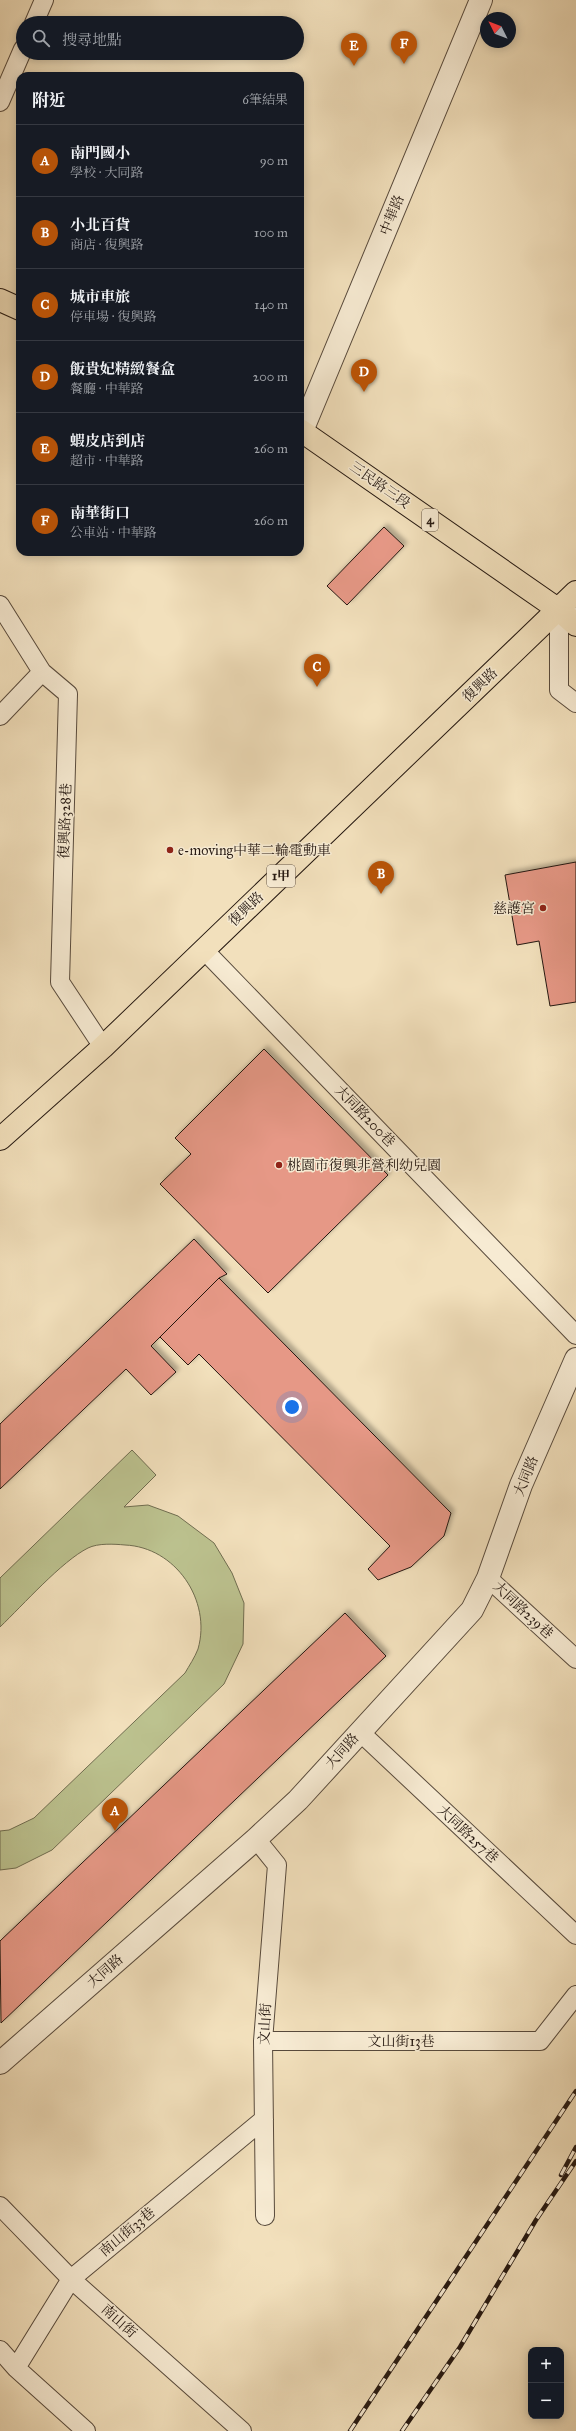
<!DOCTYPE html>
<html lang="zh-TW">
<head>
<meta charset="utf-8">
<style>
  body { margin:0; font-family:"IM FELL Great Primer","Noto Serif TC",serif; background:#20242c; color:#f1f3f6 }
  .controls { position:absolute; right:12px; bottom:12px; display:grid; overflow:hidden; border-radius:8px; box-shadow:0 2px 10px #0003 }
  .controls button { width:36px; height:36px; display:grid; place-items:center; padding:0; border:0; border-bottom:1px solid #363941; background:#171b24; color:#f1f3f6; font:20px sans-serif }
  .compass { position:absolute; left:480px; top:12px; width:36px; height:36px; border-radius:50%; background:#171b24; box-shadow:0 2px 10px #0003; rotate:312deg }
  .you { position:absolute; left:292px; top:1407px; width:14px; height:14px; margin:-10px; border:3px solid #fff; border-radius:50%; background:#1a73e8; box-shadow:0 0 0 6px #1a73e833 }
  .badge { display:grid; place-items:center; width:26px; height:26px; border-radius:50%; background:#b45309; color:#fff; font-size:13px; font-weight:700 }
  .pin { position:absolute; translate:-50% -33px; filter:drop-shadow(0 1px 2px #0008) }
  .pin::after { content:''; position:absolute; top:21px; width:14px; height:12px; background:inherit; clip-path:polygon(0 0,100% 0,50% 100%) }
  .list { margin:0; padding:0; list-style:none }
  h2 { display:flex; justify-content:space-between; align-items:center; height:52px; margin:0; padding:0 16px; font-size:17px }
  h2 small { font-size:13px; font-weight:400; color:#9ea1a6 }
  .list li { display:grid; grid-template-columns:26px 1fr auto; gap:12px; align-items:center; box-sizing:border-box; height:72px; padding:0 16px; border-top:1px solid #363941 }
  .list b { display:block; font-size:15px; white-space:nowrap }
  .list p { margin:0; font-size:13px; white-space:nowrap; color:#9ea1a6 }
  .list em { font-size:13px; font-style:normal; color:#9ea1a6 }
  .icon { flex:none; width:22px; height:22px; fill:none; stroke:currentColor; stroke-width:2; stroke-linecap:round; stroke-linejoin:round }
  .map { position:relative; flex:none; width:576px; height:2431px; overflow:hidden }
  .search { position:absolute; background:#171b24; box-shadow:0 2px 10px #0003; left:16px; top:16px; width:288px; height:44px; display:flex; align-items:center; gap:10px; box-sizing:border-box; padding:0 14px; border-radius:22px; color:#9ea1a6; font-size:15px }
  .panel { position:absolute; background:#171b24; box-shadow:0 2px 10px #0003; left:16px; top:72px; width:288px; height:484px; border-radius:12px }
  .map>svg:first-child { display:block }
  .green { fill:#bcc28f; stroke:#706d50 }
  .building { fill:#e69886; stroke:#251811; filter:url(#shadow) }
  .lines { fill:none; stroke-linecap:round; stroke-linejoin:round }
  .lane-casing { stroke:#584a3c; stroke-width:20 }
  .street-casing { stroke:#584a3c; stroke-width:24 }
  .primary-casing { stroke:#251811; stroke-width:24 }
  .lane { stroke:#f7ebd3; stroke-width:18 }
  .street { stroke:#f7ebd3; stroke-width:22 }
  .primary { stroke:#f2e0bc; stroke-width:22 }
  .rail-casing { stroke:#251811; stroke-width:4.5 }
  .rail { stroke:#f7ebd3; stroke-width:3; stroke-dasharray:9; stroke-linecap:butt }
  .poi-dot { fill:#8f2418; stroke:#f7ebd3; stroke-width:1.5 }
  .labels { text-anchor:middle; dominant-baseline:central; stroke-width:3; stroke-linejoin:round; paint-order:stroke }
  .shield { fill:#f7ebd3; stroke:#64574b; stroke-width:1 }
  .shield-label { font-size:13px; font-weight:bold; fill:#251811 }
  .street-label { font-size:14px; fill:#251811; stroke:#f7ebd3 }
  .poi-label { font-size:14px; fill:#251811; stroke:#f7ebd3; text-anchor:start }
</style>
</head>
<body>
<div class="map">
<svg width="576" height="2431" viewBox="0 0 576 2431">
  <defs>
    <filter id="shadow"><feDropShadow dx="3.5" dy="-3.5" stdDeviation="2" flood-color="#0004"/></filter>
  </defs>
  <rect width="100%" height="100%" fill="#f2e0bc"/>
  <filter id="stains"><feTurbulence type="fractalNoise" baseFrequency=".005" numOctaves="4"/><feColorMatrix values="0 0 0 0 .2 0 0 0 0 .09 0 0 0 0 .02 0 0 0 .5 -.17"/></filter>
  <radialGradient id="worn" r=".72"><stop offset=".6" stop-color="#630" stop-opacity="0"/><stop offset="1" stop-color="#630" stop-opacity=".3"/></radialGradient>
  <path class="green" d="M132,1450L156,1475L124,1507L148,1505L178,1516L214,1543L232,1573L244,1603L243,1644L224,1684L52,1850L16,1868L0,1870V1831L9,1830L34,1818L185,1673C189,1666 195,1657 198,1649C212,1600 175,1547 125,1545C114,1544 98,1543 88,1548C62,1561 23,1605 0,1627V1578Z"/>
  <path class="building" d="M384,527L404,546L347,605L327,586Z
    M576,862V1002L550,1006L539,941L517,945L505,875Z
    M264,1049L388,1175L268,1293L160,1184L191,1154L175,1138Z
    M194,1239L227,1274L219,1278L151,1346L176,1372L151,1395L126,1369L0,1489V1424Z
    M219,1278L451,1513L444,1536L411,1567L378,1580L368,1569L390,1546L199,1354L188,1365L160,1337Z
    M345,1613L386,1656L1,2023L0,1941Z"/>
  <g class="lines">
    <defs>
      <path id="lane" d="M34,23L44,0
        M0,102L23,49
        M0,605L42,672L68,694L60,982L103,1047
        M568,612L559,610V690L576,703
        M0,716L42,672
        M204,950L576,1335
        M488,1578L576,1659
        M360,1732L576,1935
        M256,1839L277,1865L263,2041L265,2216
        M263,2041H540L576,1995
        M0,2206L71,2279L242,2431
        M0,2350L16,2368L86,2431
        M16,2368L71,2279L264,2119"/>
      <path id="street" d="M302,431L481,0
        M0,2063L256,1839L298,1800L472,1610L488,1578L521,1485L576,1359"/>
      <path id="primary" d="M0,300L20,309
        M300,430L559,610L576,625
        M0,1139L103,1047L576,592"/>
    </defs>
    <use href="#lane" class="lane-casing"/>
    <use href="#street" class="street-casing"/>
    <use href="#primary" class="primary-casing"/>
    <use href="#lane" class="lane"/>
    <use href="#street" class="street"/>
    <use href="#primary" class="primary"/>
    <defs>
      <path id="rail" d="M561,2175L576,2147
        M350,2431L576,2091
        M402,2431L460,2347L536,2220L576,2161"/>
    </defs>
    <use href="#rail" class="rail-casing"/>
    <use href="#rail" class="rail"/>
  </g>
  <g class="poi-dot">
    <circle cx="170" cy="850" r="4"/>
    <circle cx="543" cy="908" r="4"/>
    <circle cx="279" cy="1165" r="4"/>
  </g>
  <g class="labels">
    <g class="shield">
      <rect x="422" y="509" width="16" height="22" rx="3"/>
      <rect x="267" y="865" width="28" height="22" rx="3"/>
    </g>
    <g class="shield-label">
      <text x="430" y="520">4</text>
      <text x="281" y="876">1甲</text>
    </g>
    <g class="street-label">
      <text transform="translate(392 215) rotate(-68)">中華路</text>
      <text transform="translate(380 485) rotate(35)">三民路三段</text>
      <text transform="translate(480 685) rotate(-44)">復興路</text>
      <text transform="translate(65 821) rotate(-88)">復興路328巷</text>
      <text transform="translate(246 909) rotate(-44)">復興路</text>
      <text transform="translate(365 1116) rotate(46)">大同路200巷</text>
      <text transform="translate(526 1476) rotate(-68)">大同路</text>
      <text transform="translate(523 1610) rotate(43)">大同路239巷</text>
      <text transform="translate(342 1751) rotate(-48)">大同路</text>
      <text transform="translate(468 1834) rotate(43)">大同路257巷</text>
      <text transform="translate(105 1971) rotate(-41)">大同路</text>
      <text transform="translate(265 2024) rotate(-87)">文山街</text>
      <text x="401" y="2041">文山街13巷</text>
      <text transform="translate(127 2232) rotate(-40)">南山街33巷</text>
      <text transform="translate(119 2321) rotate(42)">南山街</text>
    </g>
    <g class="poi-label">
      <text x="178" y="850">e-moving中華二輪電動車</text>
      <text x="535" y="908" text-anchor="end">慈護宮</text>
      <text x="287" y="1165">桃園市復興非營利幼兒園</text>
    </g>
  </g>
  <rect width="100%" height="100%" filter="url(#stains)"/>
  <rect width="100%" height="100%" fill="url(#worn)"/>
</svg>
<div class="controls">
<button>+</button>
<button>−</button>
</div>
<svg class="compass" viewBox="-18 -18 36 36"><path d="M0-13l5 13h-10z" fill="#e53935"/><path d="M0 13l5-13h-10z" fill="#9ea1a6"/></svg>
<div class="you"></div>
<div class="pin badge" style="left:115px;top:1831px">A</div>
<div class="pin badge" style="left:381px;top:894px">B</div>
<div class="pin badge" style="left:317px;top:687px">C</div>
<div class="pin badge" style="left:364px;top:392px">D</div>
<div class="pin badge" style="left:354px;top:66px">E</div>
<div class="pin badge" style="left:404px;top:64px">F</div>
<div class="search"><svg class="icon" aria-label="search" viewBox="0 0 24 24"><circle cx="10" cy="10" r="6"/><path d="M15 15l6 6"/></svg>搜尋地點</div>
<section class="panel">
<h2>附近<small>6筆結果</small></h2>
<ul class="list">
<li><span class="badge">A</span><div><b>南門國小</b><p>學校 · 大同路</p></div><em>90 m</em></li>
<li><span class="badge">B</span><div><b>小北百貨</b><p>商店 · 復興路</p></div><em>100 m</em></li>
<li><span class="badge">C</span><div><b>城市車旅</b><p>停車場 · 復興路</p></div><em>140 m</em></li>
<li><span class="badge">D</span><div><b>飯貴妃精緻餐盒</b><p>餐廳 · 中華路</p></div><em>200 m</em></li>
<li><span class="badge">E</span><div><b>蝦皮店到店</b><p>超市 · 中華路</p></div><em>260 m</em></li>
<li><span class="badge">F</span><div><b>南華街口</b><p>公車站 · 中華路</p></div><em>260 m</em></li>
</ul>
</section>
</div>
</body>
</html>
